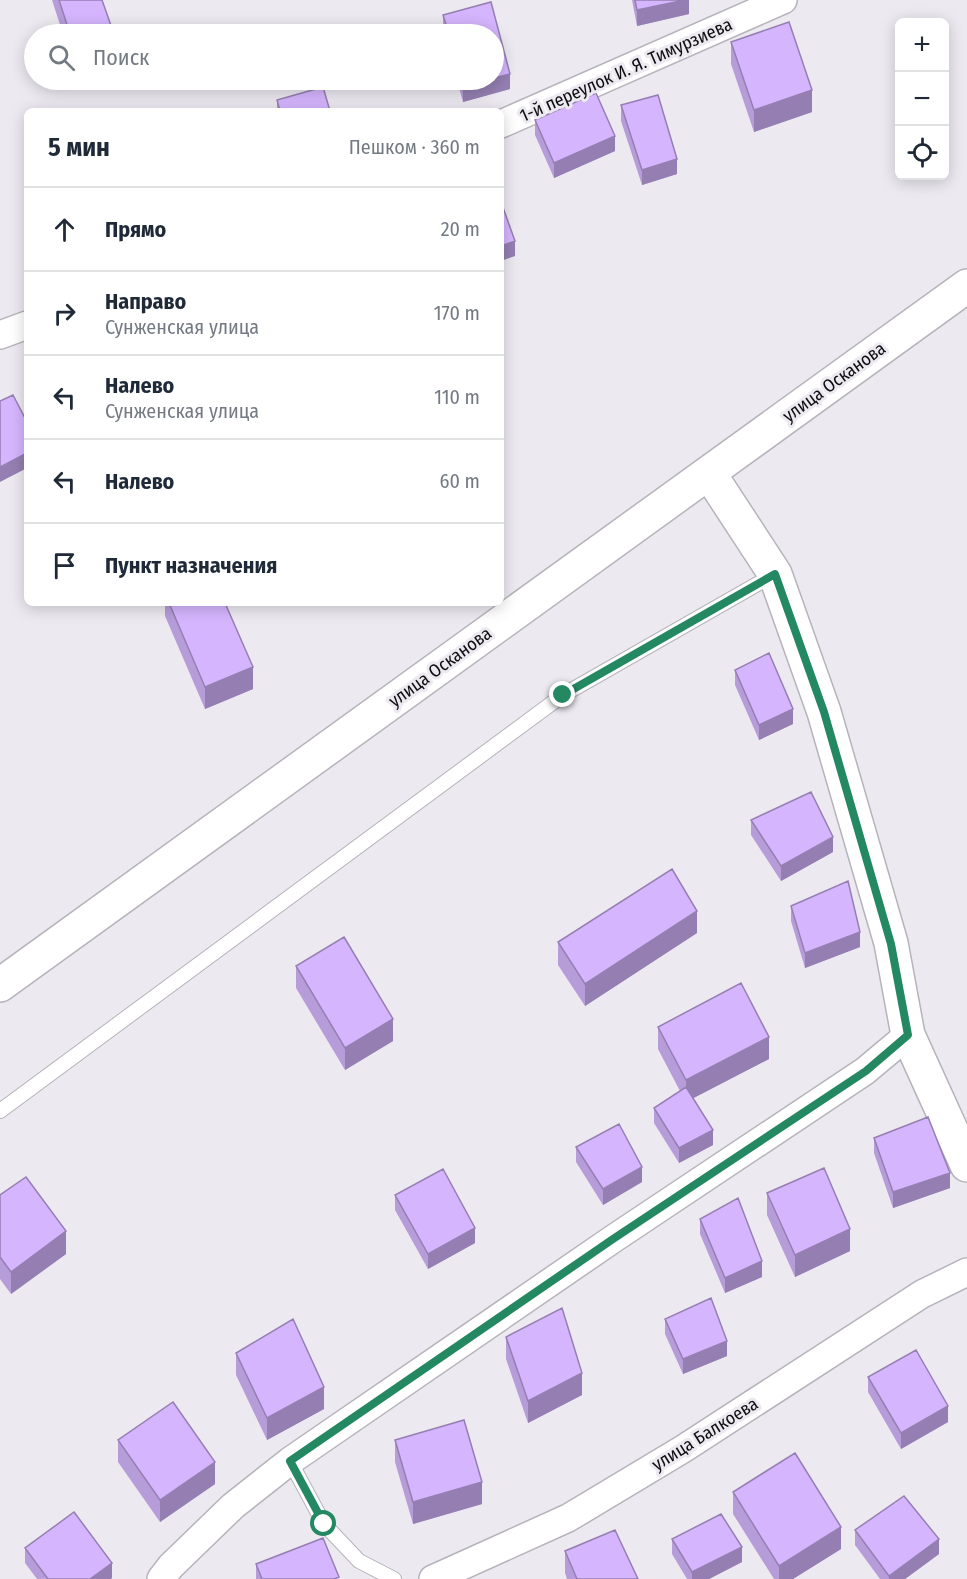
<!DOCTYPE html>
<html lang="ru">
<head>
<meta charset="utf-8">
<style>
  body { margin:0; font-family:"Fira Sans Condensed",sans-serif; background:#f6f6f7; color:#1f2937 }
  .controls { position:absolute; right:18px; top:18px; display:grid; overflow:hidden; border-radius:9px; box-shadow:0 3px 15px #0003 }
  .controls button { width:54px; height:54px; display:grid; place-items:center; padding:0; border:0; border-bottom:2px solid #e0e1e3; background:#fff; color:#1f2937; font:30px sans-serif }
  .stop { position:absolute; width:18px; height:18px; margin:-14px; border:4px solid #248863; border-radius:50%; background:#fff }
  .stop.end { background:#248863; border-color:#fff; box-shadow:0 2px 6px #0008 }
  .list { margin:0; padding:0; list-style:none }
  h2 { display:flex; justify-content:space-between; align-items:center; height:78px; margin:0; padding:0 24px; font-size:26px }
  h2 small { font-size:20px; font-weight:400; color:#747a83 }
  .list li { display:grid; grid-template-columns:39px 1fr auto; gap:18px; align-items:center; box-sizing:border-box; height:84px; padding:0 24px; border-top:2px solid #e0e1e3 }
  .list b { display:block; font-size:22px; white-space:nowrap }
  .list p { margin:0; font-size:20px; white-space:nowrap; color:#747a83 }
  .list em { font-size:20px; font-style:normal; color:#747a83 }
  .icon { flex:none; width:33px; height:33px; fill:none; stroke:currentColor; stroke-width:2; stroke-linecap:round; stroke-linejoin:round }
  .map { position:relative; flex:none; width:967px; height:1579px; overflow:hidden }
  .search { position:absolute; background:#fff; box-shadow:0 3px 15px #0003; left:24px; top:24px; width:480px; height:66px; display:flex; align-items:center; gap:15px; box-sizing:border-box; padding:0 21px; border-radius:33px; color:#747a83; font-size:22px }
  .panel { position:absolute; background:#fff; box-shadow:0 3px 15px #0003; left:24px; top:108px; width:480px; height:498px; border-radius:9px }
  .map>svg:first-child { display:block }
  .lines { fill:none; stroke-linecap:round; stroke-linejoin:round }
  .lane-casing { stroke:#b6b3ba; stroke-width:16 }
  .street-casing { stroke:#b6b3ba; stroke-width:30 }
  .secondary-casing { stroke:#b6b3ba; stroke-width:36 }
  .lane { stroke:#fff; stroke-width:14 }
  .street { stroke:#fff; stroke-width:27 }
  .secondary { stroke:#fff; stroke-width:33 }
  .wall { fill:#b79cda }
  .shaded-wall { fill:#957fb2 }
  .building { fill:#d5b5fe; stroke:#957fb2; stroke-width:1.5 }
  .route { stroke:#248863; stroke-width:8 }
  .labels { text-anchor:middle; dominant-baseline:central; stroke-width:6; stroke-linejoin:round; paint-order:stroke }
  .street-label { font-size:18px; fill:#0e0d10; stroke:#ece9f1 }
</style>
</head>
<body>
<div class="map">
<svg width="967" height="1579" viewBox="0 0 967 1579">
  <rect width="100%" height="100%" fill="#ece9f1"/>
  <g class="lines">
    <defs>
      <path id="lane" d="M0,1111L563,695L775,574
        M290,1461L324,1524L359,1561L394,1579"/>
      <path id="street" d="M501,124L783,0
        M0,335L27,325
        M161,1579L171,1566L233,1506L290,1461L613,1239L865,1071L908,1035
        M433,1579L568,1518L683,1449L922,1294L967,1272"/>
      <path id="secondary" d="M709,473L775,574L824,712L891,943L908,1035L967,1165
        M0,985L967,286"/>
    </defs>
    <use href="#lane" class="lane-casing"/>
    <use href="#street" class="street-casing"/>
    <use href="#secondary" class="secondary-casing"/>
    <use href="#lane" class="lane"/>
    <use href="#street" class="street"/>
    <use href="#secondary" class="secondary"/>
  </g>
  <path class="wall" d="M52,0H102L114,34H63Z
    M632,0H689V14L637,26Z
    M491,2L510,74V89L463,102L457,80H494V34H445L443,30V15Z
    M731,42L812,112L754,132L731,64Z
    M277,100L330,111H277Z
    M621,105L677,174L642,185L621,121Z
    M535,120L615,151L554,178L535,135Z
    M165,603H225L253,689L205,709L165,616Z
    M735,670L793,724L759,740L735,685Z
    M751,820L833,852L781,881L751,835Z
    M791,906L860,947L805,968L791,921Z
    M697,933L585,1006L558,965V942Z
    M296,966L393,1041L345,1070L296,988Z
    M658,1027L769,1059L693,1098L713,1145L679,1163L654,1123V1108L680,1091L658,1049Z
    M874,1138L950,1188L893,1208L874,1153Z
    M576,1147L642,1182L603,1205L576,1162Z
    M767,1193L850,1251L795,1277L767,1215Z
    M0,1195L66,1254L11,1294L0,1279Z
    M395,1195L475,1243L428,1269L395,1210Z
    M700,1219L762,1277L725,1293L700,1234Z
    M665,1319L727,1356L683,1374L665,1334Z
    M506,1337L582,1395L528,1423L506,1359Z
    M236,1353L324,1409L267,1440L236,1375Z
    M868,1377L948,1422L901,1449L868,1392Z
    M118,1440L215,1484L160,1522L118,1462Z
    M395,1440L482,1504L413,1524L395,1462Z
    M733,1492L841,1549L793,1579H774L733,1514Z
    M855,1530L939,1554L905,1579H880L855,1545Z
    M672,1539L742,1562L709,1579H687L672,1554Z
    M25,1548L112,1578L37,1579L25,1563Z
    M565,1551L638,1579H567L565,1573Z
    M256,1564L339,1579H256Z"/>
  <path class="shaded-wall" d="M685,0H689V14L637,26V10Z
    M510,74V89L463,102V87L490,80H494V78Z
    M812,90V112L754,132V110Z
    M615,136V151L554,178V163Z
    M677,159V174L642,185V170Z
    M515,241V256L501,261V246Z
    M27,453V468L0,482V467Z
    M253,667V689L205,709V687Z
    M793,709V724L759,740V725Z
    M833,837V852L781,881V866Z
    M697,911V933L585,1006V984Z
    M860,932V947L805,968V953Z
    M393,1019V1041L345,1070V1048Z
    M769,1037V1059L686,1102V1080Z
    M713,1130V1145L679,1163V1148Z
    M642,1167V1182L603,1205V1189Z
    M950,1173V1188L893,1208V1192Z
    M475,1228V1243L428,1269V1254Z
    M850,1229V1251L795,1277V1255Z
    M66,1231V1254L11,1294V1272Z
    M762,1261V1277L725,1293V1278Z
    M727,1341V1356L683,1374V1359Z
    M582,1373V1395L528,1423V1401Z
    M324,1387V1409L267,1440V1418Z
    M948,1406V1422L901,1449V1433Z
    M215,1462V1484L160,1522V1500Z
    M482,1482V1504L413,1524V1502Z
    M841,1527V1549L793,1579H779V1566Z
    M939,1539V1554L905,1579H889V1576Z
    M742,1547V1562L709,1579H692V1572Z
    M112,1563V1578L111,1579H90Z"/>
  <path class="building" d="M59,0H102L114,34H70Z
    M635,0H685L637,10Z
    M491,2L510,74L494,78V34H449L443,15Z
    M789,22L812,90L754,110L731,42Z
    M461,80H490L463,87Z
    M323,87L330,111H280L277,100Z
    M596,93L615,136L554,163L535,120Z
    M658,95L677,159L642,170L621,105Z
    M501,202L515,241L501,246Z
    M13,395L27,422V453L0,467V401Z
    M169,603H225L253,667L205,687Z
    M769,653L793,709L759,725L735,670Z
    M811,792L833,837L781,866L751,820Z
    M672,869L697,911L585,984L558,942Z
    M848,881L860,932L805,953L791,906Z
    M344,937L393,1019L345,1048L296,966Z
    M741,983L769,1037L686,1080L658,1027Z
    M686,1087L713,1130L679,1148L654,1108Z
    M928,1117L950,1173L893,1192L874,1138Z
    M619,1124L642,1167L603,1189L576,1147Z
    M824,1168L850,1229L795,1255L767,1193Z
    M443,1169L475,1228L428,1254L395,1195Z
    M26,1177L66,1231L11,1272L0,1257V1195Z
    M738,1198L762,1261L725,1278L700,1219Z
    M711,1298L727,1341L683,1359L665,1319Z
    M562,1308L582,1373L528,1401L506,1337Z
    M293,1319L324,1387L267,1418L236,1353Z
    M916,1350L948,1406L901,1433L868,1377Z
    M173,1402L215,1462L160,1500L118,1440Z
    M464,1420L482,1482L413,1502L395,1440Z
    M795,1453L841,1527L779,1566L733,1492Z
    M904,1496L939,1539L889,1576L855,1530Z
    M74,1512L112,1563L90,1579H48L25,1548Z
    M721,1514L742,1547L692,1572L672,1539Z
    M615,1530L638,1579H577L565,1551Z
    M323,1538L339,1577L334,1579H262L256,1564Z"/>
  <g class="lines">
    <path class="route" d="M324,1524L290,1461L613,1239L866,1071L908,1035L891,944L824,712L775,574L563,695"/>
  </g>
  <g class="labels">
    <g class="street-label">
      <text transform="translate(626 70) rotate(-24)">1-й переулок И. Я. Тимурзиева</text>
      <text transform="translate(834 382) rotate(-36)">улица Осканова</text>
      <text transform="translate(440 667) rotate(-36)">улица Осканова</text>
      <text transform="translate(705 1434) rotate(-32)">улица Балкоева</text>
    </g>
  </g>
</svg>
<div class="controls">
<button>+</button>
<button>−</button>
<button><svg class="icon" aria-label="locate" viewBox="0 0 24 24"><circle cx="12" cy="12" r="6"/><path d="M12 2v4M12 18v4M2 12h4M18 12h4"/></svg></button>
</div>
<div class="stop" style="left:324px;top:1524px"></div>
<div class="stop end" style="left:563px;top:695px"></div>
<div class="search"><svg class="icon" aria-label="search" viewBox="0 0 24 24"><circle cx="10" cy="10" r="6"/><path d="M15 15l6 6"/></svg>Поиск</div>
<section class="panel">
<h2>5 мин<small>Пешком · 360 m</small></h2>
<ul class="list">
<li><svg class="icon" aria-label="ahead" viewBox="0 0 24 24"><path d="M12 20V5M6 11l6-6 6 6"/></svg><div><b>Прямо</b></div><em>20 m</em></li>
<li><svg class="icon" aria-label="right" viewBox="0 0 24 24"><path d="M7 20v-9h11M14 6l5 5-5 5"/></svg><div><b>Направо</b><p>Сунженская улица</p></div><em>170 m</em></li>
<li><svg class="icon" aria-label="left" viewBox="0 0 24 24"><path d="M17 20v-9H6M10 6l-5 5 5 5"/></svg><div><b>Налево</b><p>Сунженская улица</p></div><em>110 m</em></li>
<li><svg class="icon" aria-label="left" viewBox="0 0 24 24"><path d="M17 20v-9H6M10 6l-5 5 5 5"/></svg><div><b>Налево</b></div><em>60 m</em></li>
<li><svg class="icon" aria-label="arrive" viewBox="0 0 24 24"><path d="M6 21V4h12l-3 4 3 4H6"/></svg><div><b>Пункт назначения</b></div></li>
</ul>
</section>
</div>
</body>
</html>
